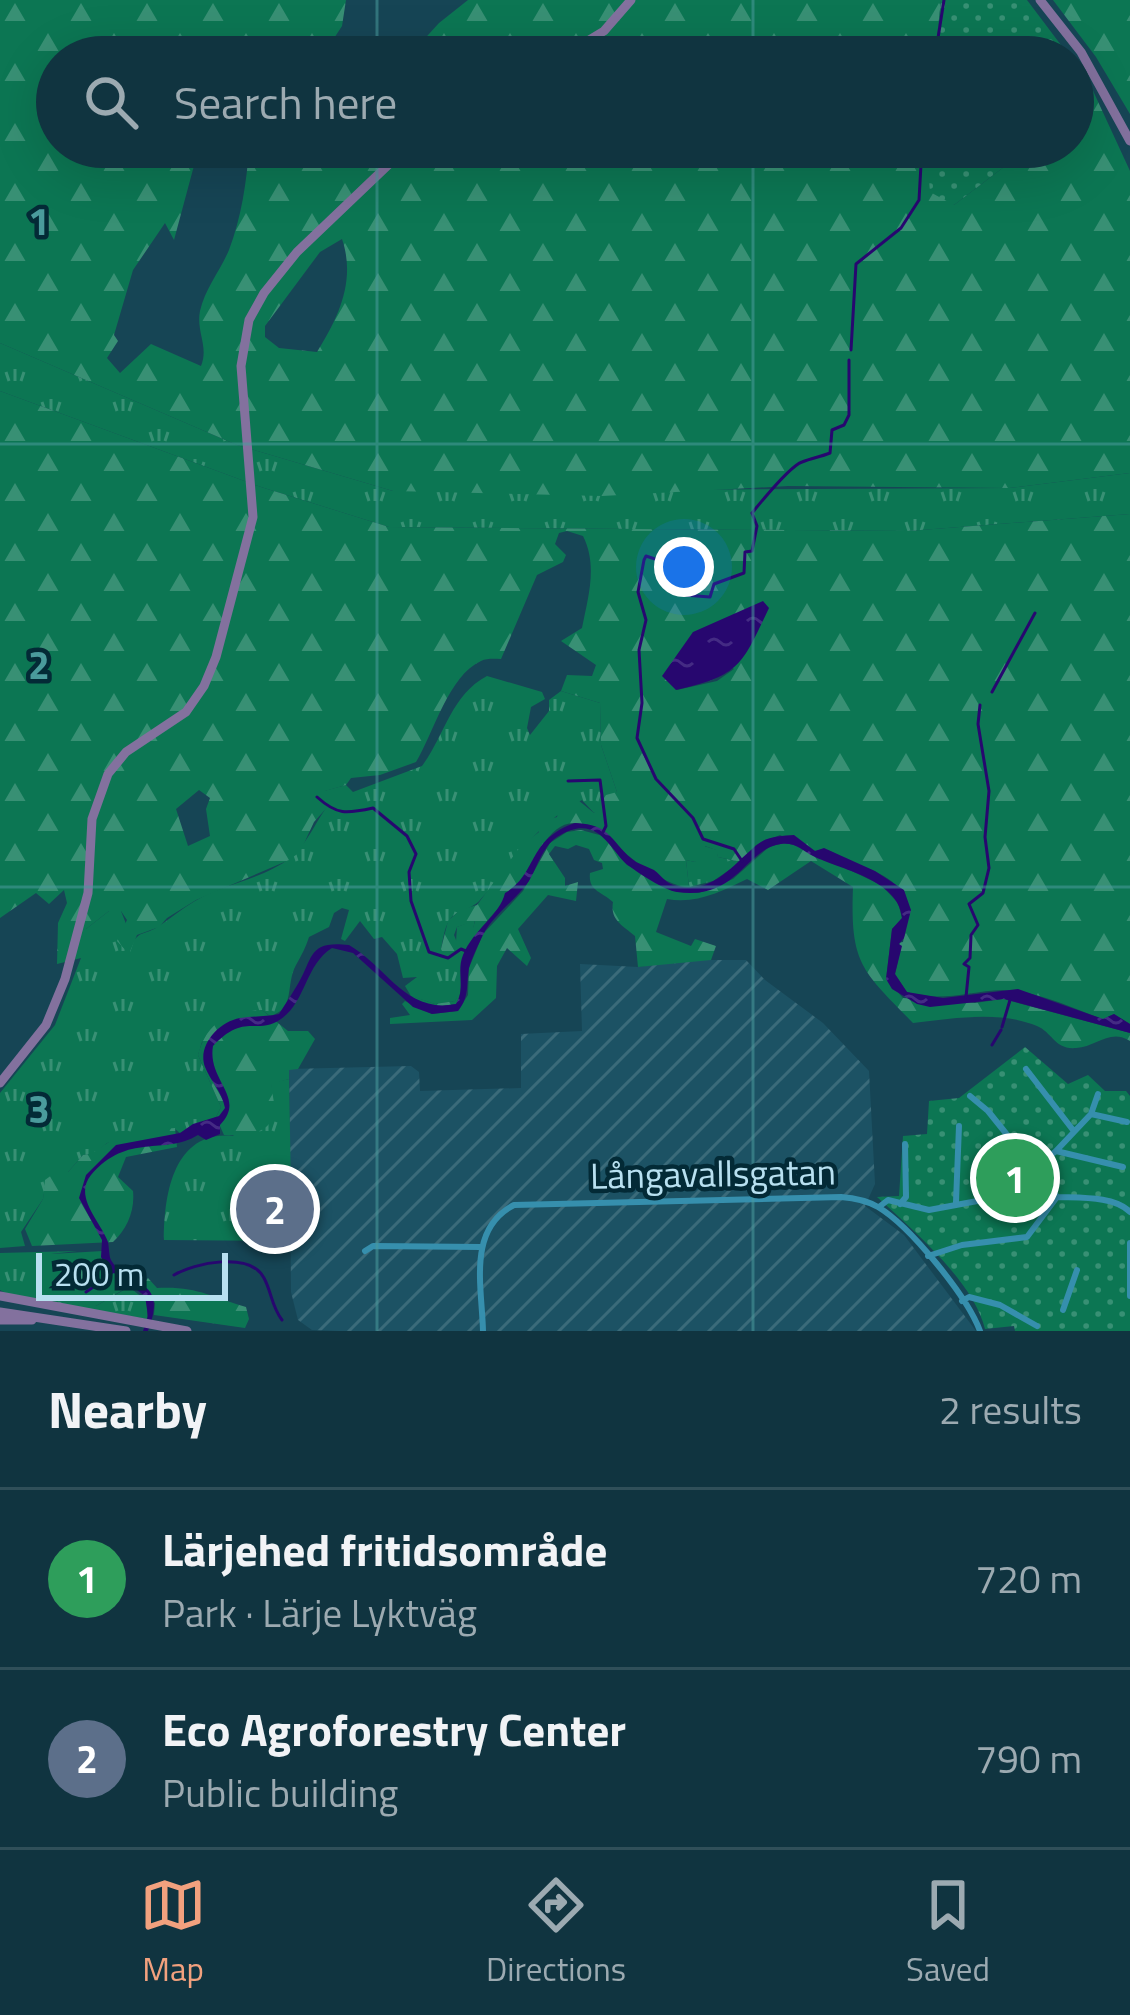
<!DOCTYPE html>
<html lang="en">
<head>
<meta charset="utf-8">
<style>
  body { margin:0; font-family:"Titillium Web",sans-serif; background:#193c47; color:#f1f3f6 }
  .scale { position:absolute; left:36px; bottom:30px; width:192px; box-sizing:border-box; padding-left:12px; border:6px solid #b8e0f0; border-top:0; font-size:33px; line-height:42px; white-space:nowrap; color:#b8e0f0; -webkit-text-stroke:9px #032a36; paint-order:stroke }
  .you { position:absolute; left:684px; top:567px; width:42px; height:42px; margin:-30px; border:9px solid #fff; border-radius:50%; background:#1a73e8; box-shadow:0 0 0 18px #1a73e833 }
  .badge { display:grid; place-items:center; width:78px; height:78px; border-radius:50%; background:#f2a17e; color:#fff; font-size:39px; font-weight:700 }
  .pin { position:absolute; translate:-50% -50%; border:6px solid #fff; box-shadow:0 3px 12px #0006 }
  .list { margin:0; padding:0; list-style:none }
  h2 { display:flex; justify-content:space-between; align-items:center; height:156px; margin:0; padding:0 48px; font-size:51px }
  h2 small { font-size:39px; font-weight:400; color:#9caab1 }
  .list li { display:grid; grid-template-columns:78px 1fr auto; gap:36px; align-items:center; box-sizing:border-box; height:180px; padding:0 48px; border-top:3px solid #304f59 }
  .list b { display:block; font-size:45px; white-space:nowrap }
  .list p { margin:0; font-size:39px; white-space:nowrap; color:#9caab1 }
  .list em { font-size:39px; font-style:normal; color:#9caab1 }
  .icon { flex:none; width:66px; height:66px; fill:none; stroke:currentColor; stroke-width:2; stroke-linecap:round; stroke-linejoin:round }
  .map { position:relative; flex:none; width:1130px; height:1331px; overflow:hidden }
  .search { position:absolute; background:#103440; box-shadow:0 12px 48px #0002; left:36px; right:36px; top:36px; height:132px; display:flex; align-items:center; gap:30px; box-sizing:border-box; padding:0 42px; border-radius:66px; color:#9caab1; font-size:45px }
  .sheet { height:516px; background:#103440 }
  nav { display:flex; justify-content:space-around; align-items:center; box-sizing:border-box; height:168px; border-top:3px solid #304f59; background:#103440; font-size:33px; color:#9caab1 }
  nav a { display:grid; justify-items:center; gap:6px }
  nav .on { color:#f2a17e }
  .map>svg:first-child { display:block }
  .industrial { fill:url(#industrial-furrows) }
  .grass { fill:url(#grass-tufts) }
  .forest { fill:url(#forest-firs); fill-rule:evenodd }
  .garden { fill:url(#garden-dots) }
  .water { fill:url(#water-ripples) }
  .lines { fill:none; stroke-linecap:round; stroke-linejoin:round }
  .stream { stroke:#27076f; stroke-width:3 }
  .minor { stroke:#368fad; stroke-width:6 }
  .major { stroke:#83719e; stroke-width:9 }
  .grid { fill:none; stroke:#4a9b9c; stroke-width:3; stroke-opacity:0.55 }
  .labels { text-anchor:middle; dominant-baseline:central; stroke-width:9; stroke-linejoin:round; paint-order:stroke }
  .street-label { font-size:36px; fill:#b8e0f0; stroke:#032a36 }
  .grid-label { font-size:39px; text-anchor:middle; font-weight:bold; fill:#4a9b9c; stroke:#032a36; stroke-width:9; stroke-linejoin:round; paint-order:stroke }
</style>
</head>
<body>
<div class="map">
<svg width="1130" height="1331" viewBox="0 0 1130 1331">
  <defs>
    <pattern id="industrial-furrows" width="10" height="10" patternUnits="userSpaceOnUse" patternTransform="scale(3)"><rect width="10" height="10" fill="#1c5264"/><path d="M-1 1l2-2M0 10L10 0M9 11l2-2" fill="none" stroke="#3b6b7a"/></pattern>
    <pattern id="grass-tufts" width="24" height="20" patternUnits="userSpaceOnUse" patternTransform="scale(3)"><rect width="24" height="20" fill="#0c7653"/><path d="M3 7l-1-3M5 7V3M7 7l1-3M15 17l-1-3M17 17v-4M19 17l1-3" fill="none" stroke="#389074"/></pattern>
    <pattern id="forest-firs" width="22" height="20" patternUnits="userSpaceOnUse" patternTransform="scale(3)"><rect width="22" height="20" fill="#0c7653"/><path d="M5 1l3.5 6h-7zM16 11l3.5 6h-7z" fill="#389074"/></pattern>
    <pattern id="garden-dots" width="8" height="8" patternUnits="userSpaceOnUse" patternTransform="scale(3)"><rect width="8" height="8" fill="#0c7653"/><path d="M2 2h.1M6 6h.1" fill="none" stroke="#389074" stroke-width="1.8" stroke-linecap="round"/></pattern>
    <pattern id="water-ripples" width="26" height="14" patternUnits="userSpaceOnUse" patternTransform="scale(3)"><rect width="26" height="14" fill="#27076f"/><path d="M2 4q2-2 4 0t4 0M15 11q2-2 4 0t4 0" fill="none" stroke="#442b84"/></pattern>
  </defs>
  <rect width="100%" height="100%" fill="#164555"/>
  <path class="industrial" d="M688,960H746L765,980L823,1023L869,1071L875,1184L865,1206L904,1235L976,1331H339L312,1330L298,1320L291,1292L289,1069L411,1066L419,1072L420,1091L521,1088V1034L582,1031L580,964L638,967Z"/>
  <path class="grass" d="M0,343L237,445L393,491L1009,488L1130,473V514L908,531L389,527L261,487L0,391Z
    M487,676L542,692L545,699L531,707L527,728L530,735L549,711V700L561,691L600,703L601,745L617,792L594,813L582,800C532,826 515,862 480,900C472,910 456,909 449,921C444,928 443,941 441,949L456,942L457,927L475,920L471,939L458,959L460,993L455,1001L435,1004L411,996L405,986L417,977L403,978L397,954L382,937L374,939L360,921L345,941L341,939L349,910L342,908L334,913L329,927L309,937C305,949 302,954 296,965C285,985 296,1009 270,1016L262,1010L202,1042L198,1055L221,1107L216,1117L180,1133L175,1129L107,1143L94,1154L83,1155L68,1172L46,1180L43,1199L21,1232L25,1246L0,1248V1093L55,1025L81,958L86,929L109,911H121L133,942C140,931 146,934 156,928C169,920 181,909 195,901C224,883 265,879 291,857C309,842 316,820 330,803L324,791L346,785L353,792L422,766C445,735 451,695 487,676Z
    M704,846L717,850L718,857L741,862L713,881L689,887L686,860L695,862Z
    M289,1079L292,1241L164,1240C164,1196 173,1130 233,1136L270,1096L272,1083Z
    M77,1251L51,1254L61,1275L96,1306L129,1287L147,1301V1319L11,1296L0,1290V1253Z"/>
  <path class="forest" d="M0,0H346L342,26L327,49L335,57H57V147H199L174,240L165,223L133,270L114,335L118,341L107,358L120,373L151,344L201,366C209,346 196,332 200,311C205,289 220,271 229,250C241,219 247,181 249,147H762L760,152L771,165H789L801,155V147H926L925,162L954,205L1030,147H1073V95L1082,79L1088,80L1130,171V473L1009,488L788,486L602,496L393,491L237,445L0,343ZM342,239C356,280 339,317 317,352L279,348L265,337V326L320,252Z
    M468,0H941L935,57H408L439,23Z
    M1053,0H1130V114L1096,57Z
    M0,391L261,487L389,527L908,531L1130,514V1024L1114,1014L1103,1019C1071,1008 1037,990 1002,990C970,991 940,1003 907,992L895,974L901,947L898,943L903,942C916,887 896,879 849,861C835,856 832,846 815,851L780,835L756,845L741,862L718,857L716,850L705,846L704,855L695,862L686,860L689,887C661,886 625,852 602,835C554,797 539,858 517,886C498,910 481,925 466,950C456,967 466,987 456,1004L433,1007L413,998L412,996L435,1004L455,1001C464,986 454,975 458,959C461,946 472,936 475,921L457,927L454,935L460,950L455,956L445,957L441,949L448,921L460,910L477,905L520,847L539,832L537,823L557,817L561,799L573,796L594,813L606,795L617,792L601,745L600,703L561,691L567,675L592,676L596,665L561,641L582,628C588,597 598,566 583,536L567,531L559,533L555,544L566,555L563,562L537,575L501,659C495,659 487,658 481,661C449,675 433,734 416,762L380,775L351,778L346,785L325,791L331,803L314,822L300,852L289,860L196,900L167,918L159,927L137,935L129,954L117,941L127,920L121,911H109L86,929L101,946L95,961L81,958L57,964L58,923L67,903L64,890L49,904L36,893L0,918ZM693,632L734,669L717,681L677,690ZM199,790L210,798L206,809L210,836L188,846L176,809Z
    M581,830L603,836L627,865L677,892L699,893L733,879L769,847L784,843L799,846L881,885L898,903L902,918L892,929L886,979L903,998L975,1003L1003,999L1130,1033V1041C1110,1028 1096,1047 1076,1048C1055,1050 1052,1032 1037,1026C999,1010 951,1019 913,1023C862,970 850,965 853,887L811,861L768,890L747,879C720,892 697,904 667,899L656,932L691,946L695,939L716,946L711,960L638,967L635,936C622,925 610,920 613,902C601,891 588,891 590,873L603,869L602,863L594,860L589,849L576,845L568,849L555,846L549,854L565,878V886L578,882L576,901L548,895L518,929L531,958L527,966L507,948L497,966L496,998L472,1020L390,1024V1018L410,1015L402,1004L405,1001L432,1014L458,1011L468,995L469,968L483,934L523,891L550,843L567,832Z
    M262,1010L288,1031H308L315,1039L298,1069L289,1070V1079L272,1084C271,1094 276,1104 274,1113C270,1136 241,1136 224,1135L216,1117L221,1107L198,1055C207,1021 229,1012 262,1010Z
    M175,1128L177,1147L126,1157L118,1177L133,1191C135,1211 127,1229 113,1242L32,1246L25,1229L43,1199L45,1180L56,1172H68L83,1155C97,1154 99,1147 111,1141C131,1132 153,1130 175,1128Z
    M103,1251L101,1257L113,1272L131,1285L96,1306L72,1301V1288L61,1275L47,1268L51,1254Z
    M148,1278L157,1288C197,1286 211,1297 246,1307L249,1319L245,1328L154,1315L155,1303L141,1286Z"/>
  <path class="garden" d="M941,0H1027L1070,57H935Z
    M926,147H1030L954,205L930,192Z
    M1025,1047L1068,1084L1088,1075L1105,1091H1126L1130,1096V1331H1015L1014,1326L985,1329C974,1282 912,1229 877,1197L899,1196L903,1136L927,1134L929,1101L959,1098Z"/>
  <path class="water" d="M763,601L769,608C742,665 740,676 676,690L662,676L693,632Z
    M575,823C613,824 611,844 636,862C642,865 648,867 654,870C662,876 666,884 677,886C713,895 734,863 758,844C768,836 782,836 794,835L815,851L824,848L875,871L904,890L911,910L904,938L899,944L902,946L895,974L907,992L943,998L1018,989L1103,1019L1114,1014L1130,1024V1033L1004,999L930,1007L917,1004L892,989L886,979L892,929L902,918C899,879 838,869 813,856C803,851 796,842 781,844C746,848 737,901 677,892C664,890 640,874 629,866C610,852 599,810 557,837C542,847 536,870 529,881C517,899 493,915 483,935C479,943 472,958 469,968C466,985 470,996 458,1011L432,1014L413,1007L353,953L332,948C305,965 306,1002 281,1019C256,1036 245,1012 213,1046C207,1081 247,1097 220,1125V1134L206,1140L198,1135C164,1156 128,1132 91,1175C73,1197 101,1222 108,1242C109,1247 109,1256 111,1260C129,1291 169,1275 148,1331H143L148,1316L145,1296L114,1273L108,1276L110,1272L101,1257L102,1240L79,1198L86,1175L116,1145L180,1133L193,1124L219,1116L225,1108C222,1092 210,1080 205,1067C197,1046 218,1022 240,1018C253,1016 265,1017 279,1014C285,1005 293,992 299,982C313,957 309,940 349,945C387,967 406,1014 456,1004C466,988 456,972 463,955C473,930 500,915 505,893C538,874 527,839 575,823Z"/>
  <g class="lines">
    <path class="stream" d="M935,57L944,0
      M851,350L856,264L901,228L919,200L922,147
      M992,692L1035,613
      M568,781L600,780L606,826L603,832
      M317,797C337,815 346,814 373,808L407,836L416,854L409,872L411,901L429,952L448,958L461,949L466,951
      M742,861L734,849L703,839L693,818L656,779L637,738L642,703L639,650L646,620L638,592L644,560L646,556L661,561L668,573L673,571L684,595L710,597L714,584L744,573L745,552L752,551L757,526L752,513C761,502 790,466 802,462C812,458 820,457 830,453L832,430L844,425L849,415V360
      M966,997L969,967L964,964L970,958L971,935L978,925L969,904L983,893L989,868L985,837L989,791L978,724L980,705
      M1002,1027L1010,1000
      M992,1045L1001,1030
      M174,1275C194,1263 250,1251 264,1278C272,1293 271,1305 282,1320
      M86,1292L108,1277"/>
    <path class="minor" d="M1026,1069L1073,1130
      M970,1096L988,1111L1057,1197
      M1091,1114L1127,1122
      M1056,1151L1123,1167
      M1057,1197C1080,1198 1115,1196 1130,1212
      M956,1202L959,1126
      M900,1204L906,1197L905,1144
      M879,1207L888,1200L929,1210L999,1197L1056,1151L1091,1114L1098,1094
      M1130,1243V1296
      M365,1251L373,1246L481,1247
      M928,1256L962,1245L1027,1237L1057,1197
      M962,1301L969,1297L1000,1305L1037,1326
      M1063,1310L1077,1270
      M483,1331C482,1287 467,1229 514,1205L841,1197C854,1198 866,1200 878,1207C910,1226 967,1296 980,1331"/>
    <path class="major" d="M1040,0L1081,52L1130,141
      M561,57L604,31L631,0
      M0,1083L46,1025L65,979L88,893L92,819L108,774L126,752L186,712L204,686L216,657L253,517L241,366L249,320L264,293L297,252L407,147
      M0,1296L187,1331
      M0,1312L126,1331
      M0,1320H32"/>
  </g>
  <path class="grid" d="M377,0V57M753,0V57M377,147V1331M753,147V1331M0,444H1130M0,887H1130"/>
  <g class="labels">
    <g class="street-label">
      <text transform="translate(713 1173) rotate(-1)">Långavallsgatan</text>
    </g>
  </g>
  <g class="grid-label">
    <text x="39" y="235">1</text>
    <text x="39" y="679">2</text>
    <text x="39" y="1123">3</text>
  </g>
</svg>
<div class="scale">200 m</div>
<div class="you"></div>
<div class="pin badge" style="left:1015px;top:1178px;background:#2e9e5b">1</div>
<div class="pin badge" style="left:275px;top:1209px;background:#5c6f8a">2</div>
<div class="search"><svg class="icon" aria-label="search" viewBox="0 0 24 24"><circle cx="10" cy="10" r="6"/><path d="M15 15l6 6"/></svg>Search here</div>
</div>
<section class="sheet">
<h2>Nearby<small>2 results</small></h2>
<ul class="list">
<li><span class="badge" style="background:#2e9e5b">1</span><div><b>Lärjehed fritidsområde</b><p>Park · Lärje Lyktväg</p></div><em>720 m</em></li>
<li><span class="badge" style="background:#5c6f8a">2</span><div><b>Eco Agroforestry Center</b><p>Public building</p></div><em>790 m</em></li>
</ul>
</section>
<nav>
<a class="on"><svg class="icon" aria-label="map" viewBox="0 0 24 24"><path d="M3 6l6-2 6 2 6-2v14l-6 2-6-2-6 2zM9 4v14M15 6v14"/></svg>Map</a>
<a><svg class="icon" aria-label="directions" viewBox="0 0 24 24"><path d="M12 3l9 9-9 9-9-9zM9 14v-3h6M13 9l2 2-2 2"/></svg>Directions</a>
<a><svg class="icon" aria-label="saved" viewBox="0 0 24 24"><path d="M7 4h10v16l-5-4-5 4z"/></svg>Saved</a>
</nav>
</body>
</html>
